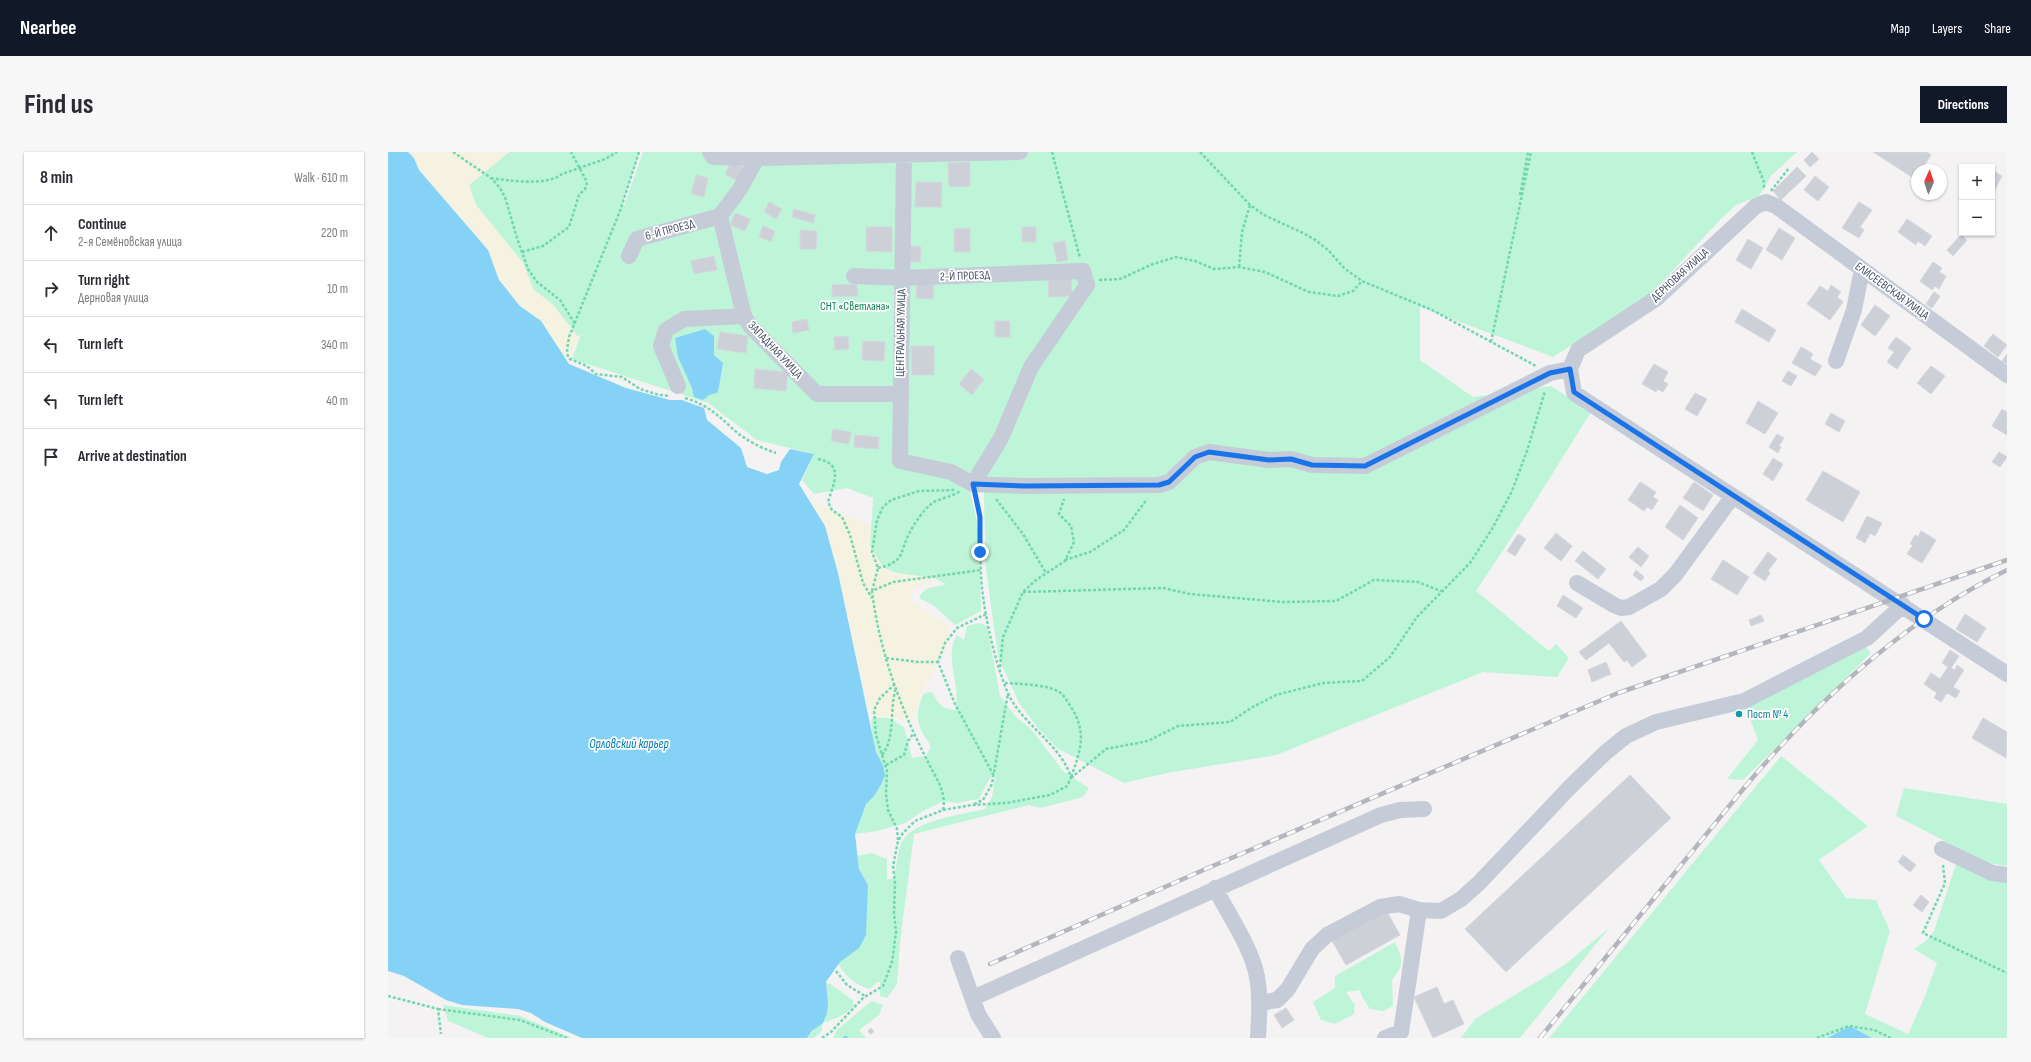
<!DOCTYPE html>
<html lang="en">
<head>
<meta charset="utf-8">
<style>
  body { margin:0; font-family:"Sofia Sans Condensed",sans-serif; background:#f7f7f7; color:#2b2b33 }
  .controls { position:absolute; right:12px; top:12px; display:grid; overflow:hidden; border-radius:0px; box-shadow:0 1px 3px #0004 }
  .controls button { width:36px; height:36px; display:grid; place-items:center; padding:0; border:0; border-bottom:1px solid #e1e1e2; background:#fff; color:#2b2b33; font:20px sans-serif }
  .compass { position:absolute; left:1523px; top:12px; width:36px; height:36px; border-radius:50%; background:#fff; box-shadow:0 1px 3px #0004; rotate:3deg }
  .stop { position:absolute; width:12px; height:12px; margin:-9px; border:3px solid #1a73e8; border-radius:50%; background:#fff }
  .stop.end { background:#1a73e8; border-color:#fff; box-shadow:0 1px 4px #0008 }
  .list { margin:0; padding:0; list-style:none }
  h2 { display:flex; justify-content:space-between; align-items:center; height:52px; margin:0; padding:0 16px; font-size:17px }
  h2 small { font-size:13px; font-weight:400; color:#7c7c81 }
  .list li { display:grid; grid-template-columns:26px 1fr auto; gap:12px; align-items:center; box-sizing:border-box; height:56px; padding:0 16px; border-top:1px solid #e1e1e2 }
  .list b { display:block; font-size:15px; white-space:nowrap }
  .list p { margin:0; font-size:13px; white-space:nowrap; color:#7c7c81 }
  .list em { font-size:13px; font-style:normal; color:#7c7c81 }
  .icon { flex:none; width:22px; height:22px; fill:none; stroke:currentColor; stroke-width:2; stroke-linecap:round; stroke-linejoin:round }
  .map { position:relative; flex:none; width:1619px; height:886px; overflow:hidden; border-radius:0px }
  header { display:flex; align-items:center; gap:24px; box-sizing:border-box; height:56px; padding:0 20px; background:#111827; color:#fff }
  header strong { font-size:19px }
  nav { display:flex; gap:22px; margin-inline-start:auto; font-size:14px }
  .intro { display:flex; align-items:center; justify-content:space-between; box-sizing:border-box; height:96px; padding:0 24px }
  h1 { margin:0; font-size:28px }
  .button { padding:10px 18px; border-radius:0px; background:#111827; color:#fff; font-size:14px; font-weight:700 }
  main { display:flex; gap:24px; padding:0 24px }
  aside { flex:1; background:#fff; border-radius:0px; box-shadow:0 1px 3px #0004 }
  .map>svg:first-child { display:block }
  .green { fill:#bef5d9 }
  .sand { fill:#f6f2e2 }
  .water { fill:#86d2f6 }
  .lines { fill:none; stroke-linecap:round; stroke-linejoin:round }
  .stream { stroke:#86d2f6; stroke-width:4 }
  .building { fill:#ced0d8; stroke:#d5d7de }
  .path { stroke:#71d7b0; stroke-width:2.5; stroke-dasharray:3 2; stroke-linecap:butt }
  .minor { stroke:#c5ccd8; stroke-width:16 }
  .rail-casing { stroke:#b3b6bd; stroke-width:4.5 }
  .rail { stroke:#fff; stroke-width:3; stroke-dasharray:9; stroke-linecap:butt }
  .route { stroke:#1a73e8; stroke-width:5 }
  .culture-dot { fill:#0f9aa8; stroke:#fff; stroke-width:1.5 }
  .labels { text-anchor:middle; dominant-baseline:central; stroke-width:3.5; stroke-linejoin:round; paint-order:stroke }
  .street-label { font-size:12px; fill:#475262; stroke:#fff }
  .park-label { font-size:12px; fill:#0d8254; stroke:#fff }
  .culture-label { font-size:12px; fill:#0d838f; stroke:#fff; text-anchor:start }
  .water-label { font-size:13px; font-style:italic; fill:#017ab3; stroke:#fff }
</style>
</head>
<body>
<header>
<strong>Nearbee</strong>
<nav><a>Map</a><a>Layers</a><a>Share</a></nav>
</header>
<div class="intro"><h1>Find us</h1><a class="button">Directions</a></div>
<main>
<aside>
<h2>8 min<small>Walk · 610 m</small></h2>
<ul class="list">
<li><svg class="icon" aria-label="ahead" viewBox="0 0 24 24"><path d="M12 20V5M6 11l6-6 6 6"/></svg><div><b>Continue</b><p>2-я Семёновская улица</p></div><em>220 m</em></li>
<li><svg class="icon" aria-label="right" viewBox="0 0 24 24"><path d="M7 20v-9h11M14 6l5 5-5 5"/></svg><div><b>Turn right</b><p>Дерновая улица</p></div><em>10 m</em></li>
<li><svg class="icon" aria-label="left" viewBox="0 0 24 24"><path d="M17 20v-9H6M10 6l-5 5 5 5"/></svg><div><b>Turn left</b></div><em>340 m</em></li>
<li><svg class="icon" aria-label="left" viewBox="0 0 24 24"><path d="M17 20v-9H6M10 6l-5 5 5 5"/></svg><div><b>Turn left</b></div><em>40 m</em></li>
<li><svg class="icon" aria-label="arrive" viewBox="0 0 24 24"><path d="M6 21V4h12l-3 4 3 4H6"/></svg><div><b>Arrive at destination</b></div></li>
</ul>
</aside>
<div class="map">
<svg width="1619" height="886" viewBox="0 0 1619 886">
  <rect width="100%" height="100%" fill="#f4f2f2"/>
  <path class="green" d="M121,0H252L235,50L236,54L255,0H1409L1383,24L1371,44L1348,53L1332,68L1258,147L1165,205L1032,155V208L1085,245L1163,234L1203,260L1143,356L1088,439L1161,499L1168,492L1181,506L1169,525L1095,520L888,603L779,621L736,631L669,596L650,576L631,551L610,504L598,417L595,314L578,322L591,378L593,459L567,473L545,453L531,446C537,433 547,436 558,432C527,414 498,436 482,394L485,346L459,336L426,342L414,328L426,302L369,288L320,251L184,207L193,182L190,185L165,153L145,137L135,111L88,53L81,33Z
    M591,471L599,474L612,544L627,564L643,577L676,620L701,636L695,645L653,656L641,653L526,682L512,790L509,832L499,846L492,844V830H489L482,837C468,834 458,824 450,812L480,733L471,717L469,704L483,701L499,707V727H505C510,715 508,699 515,688C527,668 576,662 597,657L604,645L608,620L599,631L591,647L568,651L556,649L535,659L517,671L489,679L467,682C469,672 472,661 477,653C483,643 496,636 496,622C496,613 491,607 488,599C485,589 484,579 483,568L486,565L500,566L516,575L524,606L538,604L543,594C528,573 526,564 536,541L544,540C550,551 553,557 567,558C574,534 555,505 569,483L576,488L579,474Z
    M1476,493L1483,501L1355,628L1339,627L1370,588L1357,553Z
    M1393,604L1480,674L1431,708L1458,746L1488,748L1502,779L1477,862L1520,882L1535,849L1549,811L1526,797L1538,789L1546,779L1569,709L1619,728V886H1484L1462,874L1439,886H1161Z
    M1516,636L1619,652V714L1600,711L1508,664Z
    M1221,776L1132,886H1073L1087,867L1178,812Z
    M1007,790C1015,808 1017,812 1004,828L1005,854L995,859L982,857L974,845L972,838L958,840L967,853L966,862L947,872L933,868L925,850L947,836V824Z
    M438,831C449,833 455,843 465,848L466,854L455,863L435,871L433,880L426,886H419L429,875L440,851Z
    M483,849L495,853L491,863L471,878L478,886H445L449,878Z
    M55,853L132,864L184,886H100L60,869Z"/>
  <path class="sand" d="M20,0H121L81,33L88,53L135,111L145,137L165,153L190,185L181,212L153,169L132,154L111,128L100,98L31,18L26,6Z
    M422,348L483,374L482,394L495,415L502,420L550,427L528,435L522,443L524,449L561,475L563,487L534,539L524,569L482,562L450,421L437,374Z"/>
  <path class="water" d="M0,0H20L26,6L31,18L100,98L111,128L132,154L153,169L181,212L238,236L282,248H294L316,256L319,268L353,296L359,315L379,322L391,318L393,310L402,297L426,302L411,332L437,374L450,421L488,600L495,613L497,623L493,633L486,644L478,652L467,682L471,717L480,733L478,783L471,796L452,810L438,830L440,851L439,861L435,871L424,879L419,886H194L157,870L143,861L130,857L74,853L58,848L16,824L0,819Z
    M317,177L326,184V203L335,211L331,235L329,241L321,243L315,248L306,245L304,236L290,205L287,186Z
    M1462,874L1484,886H1439Z"/>
  <g class="lines">
    <path class="stream" d="M457,886H458"/>
  </g>
  <path class="building" d="M1424,0L1431,7L1422,15L1416,8Z
    M1485,0H1539L1543,3L1533,18H1529L1527,27Z
    M343,10L358,17L351,30L337,22Z
    M582,10V34L561,35L560,11Z
    M1409,15L1418,24L1393,48L1385,39Z
    M1604,18L1614,24L1604,43Z
    M308,23L320,26L316,45L303,42Z
    M1427,24L1441,35L1430,49L1416,38Z
    M528,30H554L553,55H527Z
    M381,50L394,57L388,67L376,60Z
    M1471,50L1484,58L1472,75L1476,78L1471,86L1454,76Z
    M406,57L427,63L425,71L404,65Z
    M347,61L362,67L357,79L342,73Z
    M1519,67L1544,84L1537,94L1530,89L1528,93L1510,80Z
    M375,74L387,79L383,90L371,85Z
    M478,75H504V100L478,99Z
    M634,75H648V90H634Z
    M582,76V100H566V77Z
    M1391,76L1407,86L1394,108L1378,98Z
    M412,78L429,79L428,97H412Z
    M1573,83L1579,88L1565,104L1559,98Z
    M1360,87L1375,96L1363,117L1348,108Z
    M677,89L680,108L669,110L665,91Z
    M522,94L533,95L532,110H521Z
    M326,104L329,118L306,122L303,109Z
    M1545,110L1554,116L1551,120L1558,124L1551,137L1547,134L1544,138L1532,129Z
    M683,124L684,144L661,145L660,125Z
    M529,131L546,132L545,147L528,146Z
    M469,132L470,144L444,145V133Z
    M1443,133L1453,140L1449,145L1455,150L1442,168L1419,152L1432,134L1440,139Z
    M1546,140L1552,144L1544,156L1538,152Z
    M1487,153L1502,164L1487,184L1473,173Z
    M1354,157L1388,178L1381,190L1347,170Z
    M419,167L421,178L405,181L404,170Z
    M607,169H622V185H607Z
    M332,180L360,184L358,201L329,197Z
    M1605,182L1619,193L1610,205L1596,194Z
    M460,184L461,197L447,198L446,185Z
    M1508,185L1523,196L1509,217L1499,210L1506,200L1500,196Z
    M475,189L497,190L496,209L474,208Z
    M523,194H546V223H524Z
    M1413,195L1425,202L1422,207L1434,214L1427,224L1404,211Z
    M1619,202V212L1614,209Z
    M1266,212L1280,220L1275,229L1280,232L1275,240L1269,237L1268,240L1254,232Z
    M1543,214L1557,224L1543,242L1529,231Z
    M367,217L400,220L398,239L366,236Z
    M583,217L596,227L584,243L571,232Z
    M1400,219L1409,224L1403,234L1394,229Z
    M1307,241L1319,247L1309,264L1297,257Z
    M1370,249L1390,261L1377,282L1358,271Z
    M1614,257L1619,260V283L1604,274Z
    M1443,261L1457,269L1451,280L1437,272Z
    M445,277L463,280L461,292L443,289Z
    M1389,282L1396,286L1391,294L1393,295L1390,301L1381,295Z
    M467,283L491,285L490,297L466,295Z
    M1611,300L1619,305L1612,315L1604,310Z
    M1385,306L1395,312L1385,329L1375,322Z
    M1435,319L1472,340L1455,370L1418,348Z
    M1252,330L1268,340L1265,345L1270,348L1264,358L1259,355L1256,359L1240,348Z
    M1306,330L1325,343L1315,359L1295,346Z
    M1292,353L1310,366L1295,388L1277,375Z
    M1479,364L1494,371L1487,384L1482,381L1477,391L1468,386Z
    M1533,379L1548,388L1534,411L1519,402L1525,393L1522,392L1527,383L1530,385Z
    M1168,381L1184,394L1173,409L1156,396Z
    M1130,382L1138,387L1127,404L1119,399Z
    M1250,395L1261,404L1253,415L1241,405Z
    M1195,399L1218,417L1210,427L1187,409Z
    M1380,400L1389,407L1380,419L1382,421L1377,429L1365,421Z
    M1335,408L1361,425L1349,443L1323,427Z
    M1248,418L1256,425L1253,429L1245,423Z
    M1175,443L1195,456L1188,466L1169,454Z
    M1577,462L1598,476L1589,490L1568,477Z
    M1373,463L1376,469L1363,474L1361,468Z
    M1233,469L1259,504L1244,515L1239,508L1236,510L1221,491L1198,508L1191,500Z
    M1562,498L1571,504L1563,516L1567,518L1569,513L1576,518L1565,535L1572,539L1568,546L1559,541L1553,550L1546,546L1549,541L1536,532L1543,521L1552,527L1560,515L1554,511Z
    M1218,510L1223,522L1204,530L1200,518Z
    M1353,558L1355,564L1349,566L1346,561Z
    M1595,566L1619,580L1618,606L1584,586Z
    M1242,623L1283,666L1118,820L1077,777Z
    M1515,703L1528,713L1522,720L1510,710Z
    M1533,743L1541,750L1534,760L1525,753Z
    M998,758L1012,783L958,813L944,789Z
    M1049,835L1056,852L1065,848L1076,872L1045,886L1026,845Z
    M898,856L906,868L894,876L886,863Z
    M483,876L486,880L482,882L480,879Z"/>
  <g class="lines">
    <path class="path" d="M65,0L103,26L112,36L117,45L129,86L140,117L149,130L172,148L187,172
      M251,0L232,59L181,185L179,198L180,205L182,207L199,214L208,222L234,225L252,237L271,243L282,244
      M664,0L692,106
      M812,0L862,53L876,63L915,81L929,89L941,99L956,116L974,129L1044,158L1148,214
      M1364,0L1376,30V38
      M103,26C122,29 160,34 174,22L217,7L229,0
      M1383,39L1401,16
      M1132,43L1140,0
      M134,100L155,94L181,75L191,43L197,37L199,30L183,0
      M851,115L854,80L862,53
      M711,128L732,127L765,112L788,105L807,109L826,117L851,115L877,120L921,140L950,144L965,139L974,129
      M1103,190L1143,0
      M297,246C318,252 330,263 345,277C357,288 373,296 388,301
      M430,307C456,312 446,330 440,350L444,358L454,365L462,383L475,431L484,446
      M608,347L635,382L658,421
      M677,408L702,400L736,378L759,347
      M490,416C518,410 511,400 522,380C526,372 534,360 541,354C548,346 563,346 572,339
      M484,439L490,416L484,400L489,368L495,355L503,348L531,339L567,338
      M635,440L775,436L802,442L895,450L948,449L986,428L1030,430L1053,439
      M598,462L569,476L557,491L550,510L567,552L606,624
      M498,506L530,510H550
      M612,515L615,485L635,440L648,428L677,409L686,390L683,374L671,362L676,347
      M617,531C631,532 663,532 674,542C677,545 680,551 683,555C699,580 693,598 683,625
      M507,532L492,546L486,558L488,583L499,619L498,642L500,658L509,677L510,688
      M494,603C508,585 501,557 508,536
      M498,613L516,603L520,589L526,581
      M683,626L718,597L760,589L790,574L842,570L863,556L888,543L935,531L974,529L1002,505L1029,465L1082,411L1104,377L1124,339L1139,299L1157,239
      M586,652L595,648L604,632L620,541
      M555,658C559,641 548,626 540,610C513,558 491,498 484,439L505,430L593,418
      M1555,713L1557,731L1535,781L1619,821
      M448,819L459,833L477,844
      M0,844L50,857L53,882
      M50,857L132,868L179,886
      M434,886L443,880L475,846L495,834L504,810L508,780L506,761L507,731L505,714L510,689L515,681L527,669L555,658L584,653L618,651L662,643L679,634L683,626C673,591 633,573 619,539C606,506 598,470 594,436C591,405 594,375 588,345
      M1429,886L1461,874L1486,878L1503,886"/>
    <path class="minor" d="M322,0L325,5L369,6L632,0
      M516,0L512,309L563,320L585,332L637,334L771,333L781,330L807,305L821,300L881,308L903,307L924,313L977,314L1162,221L1182,217
      M369,6L352,37L332,64L356,164L363,175L429,242H513
      M241,104L249,87L332,64
      M466,124L514,126L695,119L699,133L643,215L613,286L585,332
      M1448,209L1466,158L1474,117
      M1619,223L1388,54L1378,50L1368,54L1269,146L1190,198L1182,217L1186,241L1619,522
      M290,234L273,194L278,178L296,167L356,164
      M1189,431L1226,453L1233,456L1241,455L1273,437L1287,423L1345,344
      M1554,697L1604,721L1619,723
      M827,736C840,762 864,796 869,825C873,845 871,866 870,886
      M570,806L590,862L605,886
      M585,846L993,663L1012,658L1036,657
      M872,851L889,848L900,837L924,797L939,783L992,755L1011,752L1031,758L1053,759L1073,747L1091,731L1183,634L1217,601L1238,584L1268,570L1356,549L1479,486L1515,453
      M997,886L1013,880L1031,758"/>
    <defs>
      <path id="rail" d="M602,812L820,716L1230,541L1619,408
        M1152,886C1201,826 1249,767 1298,707C1323,677 1347,646 1373,616C1442,537 1524,465 1619,418"/>
    </defs>
    <use href="#rail" class="rail-casing"/>
    <use href="#rail" class="rail"/>
  </g>
  <g class="lines">
    <path class="route" d="M592,400V365L585,332L637,334L771,333L781,330L807,305L821,300L881,308L903,307L924,313L977,314L1162,221L1182,217L1186,240L1536,467"/>
  </g>
  <circle class="culture-dot" cx="1351" cy="562" r="4"/>
  <g class="labels">
    <g class="street-label">
      <text transform="translate(282 78) rotate(-15)">6-Й ПРОЕЗД</text>
      <text transform="translate(1292 123) rotate(-42)">ДЕРНОВАЯ УЛИЦА</text>
      <text transform="translate(577 124) rotate(-2)">2-Й ПРОЕЗД</text>
      <text transform="translate(1504 139) rotate(36)">ЕЛИСЕЕВСКАЯ УЛИЦА</text>
      <text transform="translate(513 181) rotate(-89)">ЦЕНТРАЛЬНАЯ УЛИЦА</text>
      <text transform="translate(387 198) rotate(47)">ЗАПАДНАЯ УЛИЦА</text>
    </g>
    <g class="park-label">
      <text x="467" y="154">СНТ «Светлана»</text>
    </g>
    <g class="culture-label">
      <text x="1359" y="562">Пост № 4</text>
    </g>
    <g class="water-label">
      <text x="241" y="592">Орловский карьер</text>
    </g>
  </g>
</svg>
<div class="controls">
<button>+</button>
<button>−</button>
</div>
<svg class="compass" viewBox="-18 -18 36 36"><path d="M0-13l5 13h-10z" fill="#e53935"/><path d="M0 13l5-13h-10z" fill="#7c7c81"/></svg>
<div class="stop" style="left:1536px;top:467px"></div>
<div class="stop end" style="left:592px;top:400px"></div>
</div>
</main>
</body>
</html>
